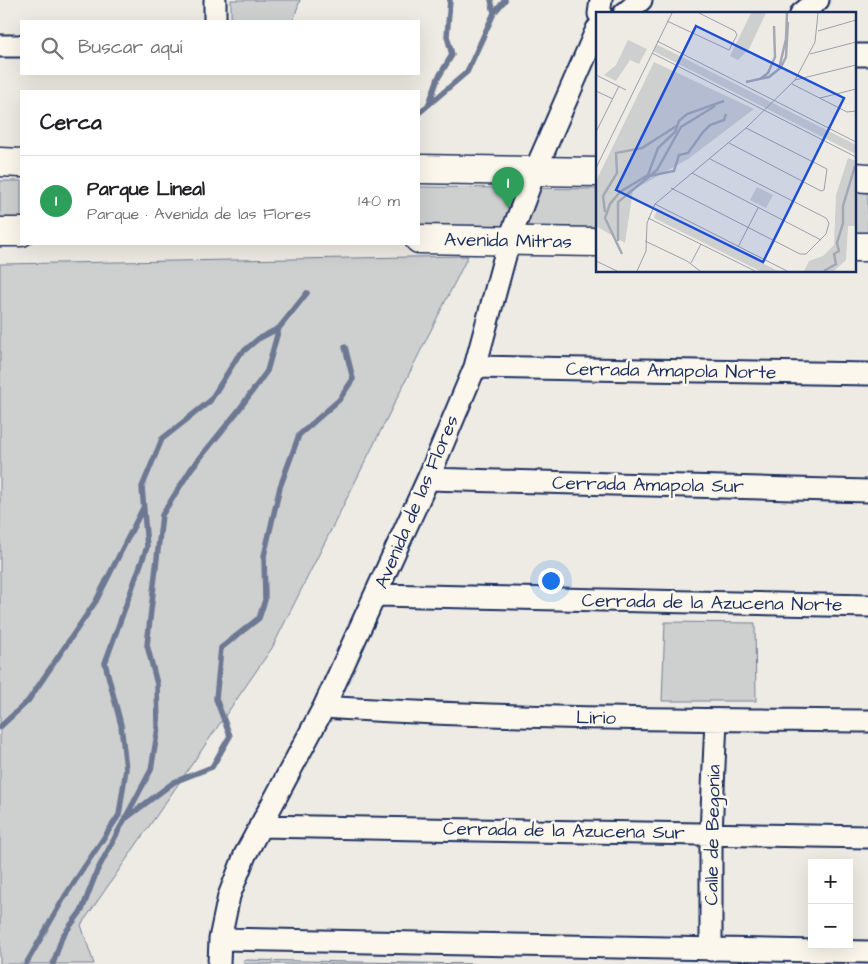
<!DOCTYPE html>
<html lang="es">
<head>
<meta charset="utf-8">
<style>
  body { margin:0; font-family:"Architects Daughter",sans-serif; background:#f6f6f6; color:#202124 }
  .controls { position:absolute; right:15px; bottom:15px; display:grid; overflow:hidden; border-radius:0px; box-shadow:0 5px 20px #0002 }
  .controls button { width:45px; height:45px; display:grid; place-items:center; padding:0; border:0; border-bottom:1px solid #e0e0e0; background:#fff; color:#202124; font:25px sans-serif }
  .you { position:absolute; left:550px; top:580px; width:18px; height:18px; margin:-12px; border:4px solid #fff; border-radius:50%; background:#1a73e8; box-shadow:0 0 0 8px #1a73e833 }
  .badge { display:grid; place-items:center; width:32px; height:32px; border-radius:50%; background:#d93025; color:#fff; font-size:16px; font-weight:700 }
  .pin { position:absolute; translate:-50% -41px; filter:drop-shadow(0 1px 2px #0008) }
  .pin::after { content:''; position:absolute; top:26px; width:18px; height:15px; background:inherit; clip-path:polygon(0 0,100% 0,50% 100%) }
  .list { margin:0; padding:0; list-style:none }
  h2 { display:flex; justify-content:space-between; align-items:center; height:65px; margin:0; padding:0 20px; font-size:21px }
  h2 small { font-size:16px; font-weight:400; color:#757577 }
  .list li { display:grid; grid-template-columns:32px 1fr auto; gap:15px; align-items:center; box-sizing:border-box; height:90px; padding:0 20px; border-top:1px solid #e0e0e0 }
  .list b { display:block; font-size:19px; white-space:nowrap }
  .list p { margin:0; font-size:16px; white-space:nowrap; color:#757577 }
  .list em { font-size:16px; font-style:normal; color:#757577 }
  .icon { flex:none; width:28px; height:28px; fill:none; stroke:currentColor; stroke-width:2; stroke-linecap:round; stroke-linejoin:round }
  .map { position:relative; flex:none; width:868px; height:964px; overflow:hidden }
  .search { position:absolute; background:#fff; box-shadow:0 5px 20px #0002; left:20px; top:20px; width:400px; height:55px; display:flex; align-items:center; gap:12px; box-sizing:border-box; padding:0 18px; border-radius:0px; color:#757577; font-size:19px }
  .panel { position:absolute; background:#fff; box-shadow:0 5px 20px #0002; left:20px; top:90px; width:400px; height:155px; border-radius:0px }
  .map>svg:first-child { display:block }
  .green { fill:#cecfcf; stroke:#747f96 }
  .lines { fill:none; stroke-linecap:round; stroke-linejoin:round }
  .stream { stroke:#6d7892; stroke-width:5.5 }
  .street-casing { stroke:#1b2f5e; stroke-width:25 }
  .secondary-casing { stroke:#1b2f5e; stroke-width:31 }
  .street { stroke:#fbf7ec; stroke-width:21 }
  .secondary { stroke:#fbf7ec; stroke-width:28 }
  .labels { text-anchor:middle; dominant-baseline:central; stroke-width:5; stroke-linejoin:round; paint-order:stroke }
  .street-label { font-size:19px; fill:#1b2f5e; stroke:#fbf7ec }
  .inset-river { fill:none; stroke:#a3a8b4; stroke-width:2.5 }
  .inset-road { fill:none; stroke:#9aa0ae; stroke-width:1 }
  .view { fill:#1d4ed8; fill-opacity:0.15; stroke:#1d4ed8; stroke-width:2.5 }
  .inset-edge { fill:none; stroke:#1b2f5e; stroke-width:2.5 }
</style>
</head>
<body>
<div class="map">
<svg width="868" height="964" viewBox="0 0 868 964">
  <rect width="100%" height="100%" fill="#eeebe4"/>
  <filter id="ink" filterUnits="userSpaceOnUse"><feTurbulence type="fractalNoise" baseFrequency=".02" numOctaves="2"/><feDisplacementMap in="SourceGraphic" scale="10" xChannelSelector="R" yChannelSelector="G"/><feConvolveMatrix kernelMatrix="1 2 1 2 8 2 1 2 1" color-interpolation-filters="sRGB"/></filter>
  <g filter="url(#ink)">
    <path class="green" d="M231,0H300L293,21H231Z
      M0,181H21V218H0Z
      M419,187L597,189V229L419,226Z
      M854,192L868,193V233H854Z
      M468,256L272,648L81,925L94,964H0V264Z
      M665,622L755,623L756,701H662Z
      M244,960L473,964H244Z"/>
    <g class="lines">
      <path class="stream" d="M494,13L505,0
        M429,104L438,78L452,55L447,36L450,0
        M419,113L467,72L494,13L491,0
        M0,727L28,701L96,601L143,508
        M125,819L174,782L212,767L230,736L216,699L221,648L259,618L265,600L264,556L280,487L299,435L339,400L353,379L345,347
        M26,964L65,896L119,815L126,769L121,725L105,663L147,547L142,487L162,439L210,401L238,356L258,339L279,328L307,293
        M53,964L62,937L82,910L97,871L151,770L158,728L157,684L147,645L162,515L191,469L238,411L267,371L279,328"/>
      <defs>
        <path id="street" d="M599,14L601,0
          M624,14L641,0
          M801,14L818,0
          M215,21V0
          M0,46H21
          M854,55H868
          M475,367L868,374
          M428,479L868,491
          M377,595L868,606
          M324,707C505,719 687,719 868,721
          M260,826L868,837
          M220,939L868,952
          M711,950V834L716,720
          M219,964L220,939L229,896L245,855L324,707L428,479L475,367L509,241L535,171L597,29"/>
        <path id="secondary" d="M0,162L21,163
          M419,169L597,172
          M854,177L868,178
          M0,232H21
          M419,239L597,242
          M854,247H868"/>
      </defs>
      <use href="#street" class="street-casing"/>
      <use href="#secondary" class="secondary-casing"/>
      <use href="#street" class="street"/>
      <use href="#secondary" class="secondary"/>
    </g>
  </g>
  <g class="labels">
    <g class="street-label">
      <text transform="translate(508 241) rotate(1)">Avenida Mitras</text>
      <text transform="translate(671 371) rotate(1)">Cerrada Amapola Norte</text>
      <text transform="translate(648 485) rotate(1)">Cerrada Amapola Sur</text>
      <text transform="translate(417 502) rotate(-67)">Avenida de las Flores</text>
      <text transform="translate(712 603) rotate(1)">Cerrada de la Azucena Norte</text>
      <text transform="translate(596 718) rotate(1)">Lirio</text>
      <text transform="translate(564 831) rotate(1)">Cerrada de la Azucena Sur</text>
      <text transform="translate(713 835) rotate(-89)">Calle de Begonia</text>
    </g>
  </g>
  <g transform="translate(596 12)">
    <rect width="260" height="260" fill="#eeebe4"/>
    <path d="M155,1H170L153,37L142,48L134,44ZM32,28L51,37L43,52L34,48L20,69L8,63L20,53ZM60,32L260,133V142L57,39ZM58,50L158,97L92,147L37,178L29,231L0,214V169ZM252,146L260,149V214H252L250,248L238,259H208L213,249L227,244L238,233L240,183ZM161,175L177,183L170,196L154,188ZM61,198L182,259H164L58,206Z" fill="#cecfcf"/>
    <path class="inset-river" d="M184,57L190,45L192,10M164,67L172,61L179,45L178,14M150,70L173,65L183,57L190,27L191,1M53,164L78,159L83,143L92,141L107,120L114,113L128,108L130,102M9,200L7,184L21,161L20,141L46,136L82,113M22,229V190L61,158L85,115L119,94M26,242L9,206L14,192L24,180L52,163L62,136L79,120L83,109L91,102L128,89M228,259L240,252L238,242L243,239L241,231L247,211V194L259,154"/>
    <path class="inset-road" d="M71,9L133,38L141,23L139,19L103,1M222,19L260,8M61,29L260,130M56,41L260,145M214,42L260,30M0,63L30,78M199,68L260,53M196,72L251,100L260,99M0,79L17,87M224,86L260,77M0,120L23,74M133,131L225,179L228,178L231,157L150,116M0,156L76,1M96,161L225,228M75,176L204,242H210L230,222L233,211L230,206L114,147M59,192L191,259M52,206L159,259M49,229L91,249L104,259M142,235L162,196M0,249L21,259M95,251L105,232M41,259L50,239L51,211L59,192L150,116L199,68L219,30L222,1"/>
    <path class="view" d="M100,14L248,86L167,250L20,178Z"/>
    <rect width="260" height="260" class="inset-edge"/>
  </g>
</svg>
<div class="controls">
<button>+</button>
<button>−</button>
</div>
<div class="you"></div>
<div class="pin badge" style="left:508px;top:208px;background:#2e9e5b">1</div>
<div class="search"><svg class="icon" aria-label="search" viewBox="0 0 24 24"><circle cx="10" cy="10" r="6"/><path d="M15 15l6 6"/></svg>Buscar aquí</div>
<section class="panel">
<h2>Cerca<small></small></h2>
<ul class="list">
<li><span class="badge" style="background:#2e9e5b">1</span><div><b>Parque Lineal</b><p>Parque · Avenida de las Flores</p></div><em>140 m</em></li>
</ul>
</section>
</div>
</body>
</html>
